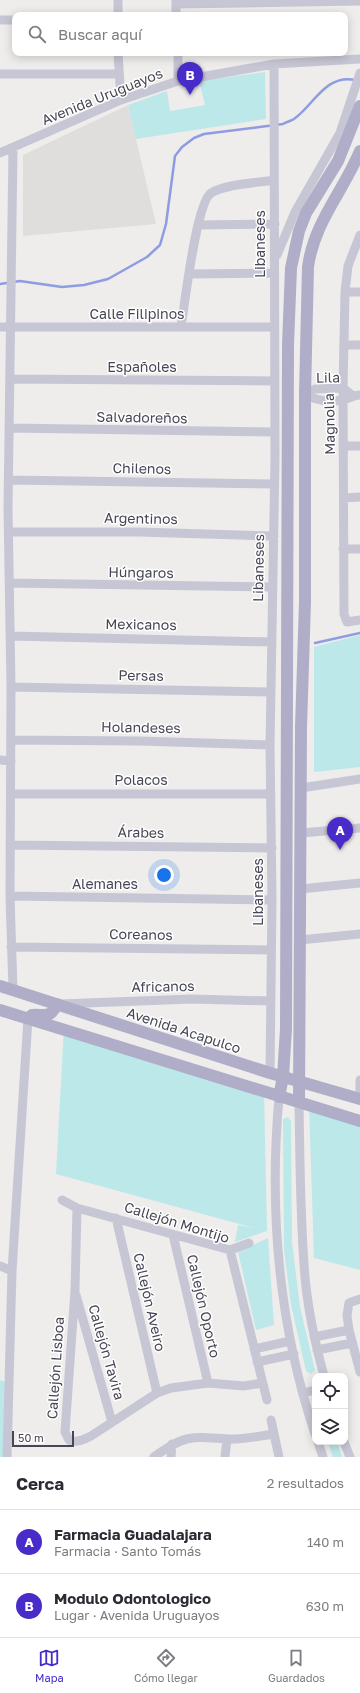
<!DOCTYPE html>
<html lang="es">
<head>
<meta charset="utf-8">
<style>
  body { margin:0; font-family:"Golos Text",sans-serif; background:#f7f7f7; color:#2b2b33 }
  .controls { position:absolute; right:12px; bottom:12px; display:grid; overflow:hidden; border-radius:8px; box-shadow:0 2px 10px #0003 }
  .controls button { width:36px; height:36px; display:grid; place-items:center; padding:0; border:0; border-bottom:1px solid #e1e1e2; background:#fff; color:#2b2b33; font:20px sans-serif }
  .scale { position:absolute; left:12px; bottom:10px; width:62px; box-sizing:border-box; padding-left:4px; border:2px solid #474656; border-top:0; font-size:11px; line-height:14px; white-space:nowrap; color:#474656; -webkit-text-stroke:3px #fff; paint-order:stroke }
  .you { position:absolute; left:164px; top:875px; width:14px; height:14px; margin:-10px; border:3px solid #fff; border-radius:50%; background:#1a73e8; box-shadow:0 0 0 6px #1a73e833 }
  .badge { display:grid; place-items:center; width:26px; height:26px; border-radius:50%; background:#482bc9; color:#fff; font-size:13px; font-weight:700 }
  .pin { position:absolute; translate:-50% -33px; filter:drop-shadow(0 1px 2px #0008) }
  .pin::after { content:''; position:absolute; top:21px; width:14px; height:12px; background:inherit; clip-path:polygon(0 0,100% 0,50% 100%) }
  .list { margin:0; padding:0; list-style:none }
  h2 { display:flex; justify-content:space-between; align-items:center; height:52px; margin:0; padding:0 16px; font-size:17px }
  h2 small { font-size:13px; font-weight:400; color:#7c7c81 }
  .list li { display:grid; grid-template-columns:26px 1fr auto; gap:12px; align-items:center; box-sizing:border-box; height:64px; padding:0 16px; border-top:1px solid #e1e1e2 }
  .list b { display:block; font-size:15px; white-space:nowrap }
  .list p { margin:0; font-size:13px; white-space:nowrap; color:#7c7c81 }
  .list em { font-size:13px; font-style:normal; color:#7c7c81 }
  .icon { flex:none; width:22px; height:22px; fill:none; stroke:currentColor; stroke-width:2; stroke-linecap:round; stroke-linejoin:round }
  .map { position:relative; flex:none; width:360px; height:1457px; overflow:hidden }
  .search { position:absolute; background:#fff; box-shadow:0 2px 10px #0003; left:12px; right:12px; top:12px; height:44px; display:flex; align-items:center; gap:10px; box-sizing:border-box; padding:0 14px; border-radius:8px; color:#7c7c81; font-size:15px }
  .sheet { height:180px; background:#fff }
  nav { display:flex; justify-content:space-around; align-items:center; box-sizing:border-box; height:56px; border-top:1px solid #e1e1e2; background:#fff; font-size:11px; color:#7c7c81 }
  nav a { display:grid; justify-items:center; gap:2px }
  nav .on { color:#482bc9 }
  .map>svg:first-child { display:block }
  .education { fill:#dfdedc }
  .green { fill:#bde8e9 }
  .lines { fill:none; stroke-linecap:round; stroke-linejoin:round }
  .stream { stroke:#8e9ce1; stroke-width:2.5 }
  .minor { stroke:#c7c6d4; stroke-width:9 }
  .major { stroke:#b0adc8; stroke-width:12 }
  .labels { text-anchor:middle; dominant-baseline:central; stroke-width:3; stroke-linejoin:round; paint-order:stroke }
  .street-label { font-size:14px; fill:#474656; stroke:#fff }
</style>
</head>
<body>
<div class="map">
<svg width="360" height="1457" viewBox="0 0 360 1457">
  <rect width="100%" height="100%" fill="#eeedeb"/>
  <path class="education" d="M128,105L156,224L23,236V155Z"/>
  <path class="green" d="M265,72L266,119L136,139L128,105L167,91L170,111L205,105L199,81Z
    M360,635V767L314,772V647Z
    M64,1026L264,1090L267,1231L235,1242L238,1225L254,1228L56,1174Z
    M309,1105L360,1123V1270L314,1258Z
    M288,1117L291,1121L292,1242L300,1307L315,1370L311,1374L306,1371L291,1305L284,1250L283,1123V1119Z
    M268,1238L274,1325L256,1330L238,1252Z
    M0,1380L5,1382L6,1457H0Z
    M328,1442H337L342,1457H333Z"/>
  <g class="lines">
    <path class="stream" d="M0,284L20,281L62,287L84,285L108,279L147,257L160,245L166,224L175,156L182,147L194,138L204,134L283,124C286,122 291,121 294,119C314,105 325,74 355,80
      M315,643L360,633"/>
    <path class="minor" d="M118,0V15
      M176,0V15
      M176,4L360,1
      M0,20H15
      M118,53L121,100
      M178,53V81
      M0,74H119
      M13,148L8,508L11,687L10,896L13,990
      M0,153L121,100L178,81L274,64L360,59
      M198,225L275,224
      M360,235L348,266L345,292L343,388L344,614L347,622L360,620
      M277,255L295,212L340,133L360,73
      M190,274L274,273
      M345,292H360
      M181,326C185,304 196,203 211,193C226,184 256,183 274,180
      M0,327H274
      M344,345H360
      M11,379L274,381
      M352,395L343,388L315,389L305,394C316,401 329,402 342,400C349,399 353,395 360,395
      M10,428L275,432
      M344,446H360
      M9,480L274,484
      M344,498L360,497
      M9,532H139L274,536
      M343,549H360
      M9,583L273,587
      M10,636L272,642
      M11,687L271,692
      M11,740L138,741L270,745
      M0,760L11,761
      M301,788L360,779
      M11,794H271
      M301,833L360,828
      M10,845L272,848
      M300,889L360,883
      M10,896L272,900
      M300,940L360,934
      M11,947L271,950
      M60,1004L192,999L270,1001
      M270,1073L272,900L270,745L275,458L274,64
      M279,1097C269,1210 279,1326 315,1434
      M360,1099V1080
      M299,1102C300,1161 300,1219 305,1277C308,1310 315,1343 324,1376
      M62,1200L77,1208L230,1250
      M77,1208L75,1290L65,1432L69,1440C77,1443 83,1440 91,1436L157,1393L171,1388L208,1383L244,1386L262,1383
      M116,1218L157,1393
      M173,1235L208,1383
      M230,1250L267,1400
      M230,1250L249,1243
      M0,1266L12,1271
      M76,1295L112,1422
      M360,1299L349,1303L347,1315L349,1330L360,1372
      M314,1337L349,1330
      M254,1349L290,1341
      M317,1350L352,1343
      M257,1362L294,1354
      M303,1393L315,1390
      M271,1420L279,1457
      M318,1442L323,1457
      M344,1442L350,1457
      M7,1457L12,1271L28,1018
      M154,1457C184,1435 191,1436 227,1439C242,1440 259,1436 274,1434
      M171,1457L172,1444
      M225,1457L227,1439"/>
    <path class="major" d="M0,986L270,1073L360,1099
      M0,1010L360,1121
      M32,1015C46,1014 50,1019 57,1004
      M279,1097L283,1077L286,1029L288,345L291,268L299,231L306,213L338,161L360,106
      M299,1102L301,727L305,602V394L308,267C314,222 343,192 360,151"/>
  </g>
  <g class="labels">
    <g class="street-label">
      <text transform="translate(102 96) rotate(-22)">Avenida Uruguayos</text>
      <text transform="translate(259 244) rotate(-90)">Libaneses</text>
      <text x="137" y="313">Calle Filipinos</text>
      <text x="142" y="366">Españoles</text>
      <text transform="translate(328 377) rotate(-1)">Lila</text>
      <text transform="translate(142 417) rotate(1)">Salvadoreños</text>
      <text transform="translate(329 424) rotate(-91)">Magnolia</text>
      <text transform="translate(142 468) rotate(1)">Chilenos</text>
      <text transform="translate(141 518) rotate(1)">Argentinos</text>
      <text transform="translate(258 568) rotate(-89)">Libaneses</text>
      <text transform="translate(141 572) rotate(1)">Húngaros</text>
      <text transform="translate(141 624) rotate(1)">Mexicanos</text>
      <text transform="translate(141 675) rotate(1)">Persas</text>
      <text transform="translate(141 727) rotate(1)">Holandeses</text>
      <text x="141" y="779">Polacos</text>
      <text transform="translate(141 832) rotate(1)">Árabes</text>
      <text x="105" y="883">Alemanes</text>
      <text transform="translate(257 892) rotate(-90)">Libaneses</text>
      <text transform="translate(141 934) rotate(1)">Coreanos</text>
      <text transform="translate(163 986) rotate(-1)">Africanos</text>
      <text transform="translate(184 1030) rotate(18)">Avenida Acapulco</text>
      <text transform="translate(177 1222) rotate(17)">Callejón Montijo</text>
      <text transform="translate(150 1302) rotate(77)">Callejón Aveiro</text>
      <text transform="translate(204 1306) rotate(77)">Callejón Oporto</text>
      <text transform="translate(107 1352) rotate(74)">Callejón Tavira</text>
      <text transform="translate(55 1368) rotate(-86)">Callejón Lisboa</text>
    </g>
  </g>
</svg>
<div class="controls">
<button><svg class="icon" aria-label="locate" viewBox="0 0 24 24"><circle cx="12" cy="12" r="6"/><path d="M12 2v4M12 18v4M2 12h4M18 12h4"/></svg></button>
<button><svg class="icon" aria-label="layers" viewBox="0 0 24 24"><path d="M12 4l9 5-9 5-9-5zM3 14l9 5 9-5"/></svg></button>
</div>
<div class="scale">50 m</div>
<div class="you"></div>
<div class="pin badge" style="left:340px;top:850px">A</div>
<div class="pin badge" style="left:190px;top:95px">B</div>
<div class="search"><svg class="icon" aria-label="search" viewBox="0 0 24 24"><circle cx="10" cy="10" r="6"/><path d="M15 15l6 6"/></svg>Buscar aquí</div>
</div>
<section class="sheet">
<h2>Cerca<small>2 resultados</small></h2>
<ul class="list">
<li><span class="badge">A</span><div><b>Farmacia Guadalajara</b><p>Farmacia · Santo Tomás</p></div><em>140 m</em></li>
<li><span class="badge">B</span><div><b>Modulo Odontologico</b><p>Lugar · Avenida Uruguayos</p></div><em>630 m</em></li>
</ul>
</section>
<nav>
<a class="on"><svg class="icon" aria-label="map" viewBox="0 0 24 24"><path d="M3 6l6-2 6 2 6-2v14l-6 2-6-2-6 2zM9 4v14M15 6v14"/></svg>Mapa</a>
<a><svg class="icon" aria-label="directions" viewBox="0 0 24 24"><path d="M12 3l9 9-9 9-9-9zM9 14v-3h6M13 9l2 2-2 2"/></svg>Cómo llegar</a>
<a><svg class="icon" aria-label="saved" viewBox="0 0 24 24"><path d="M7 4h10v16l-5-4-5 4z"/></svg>Guardados</a>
</nav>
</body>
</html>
